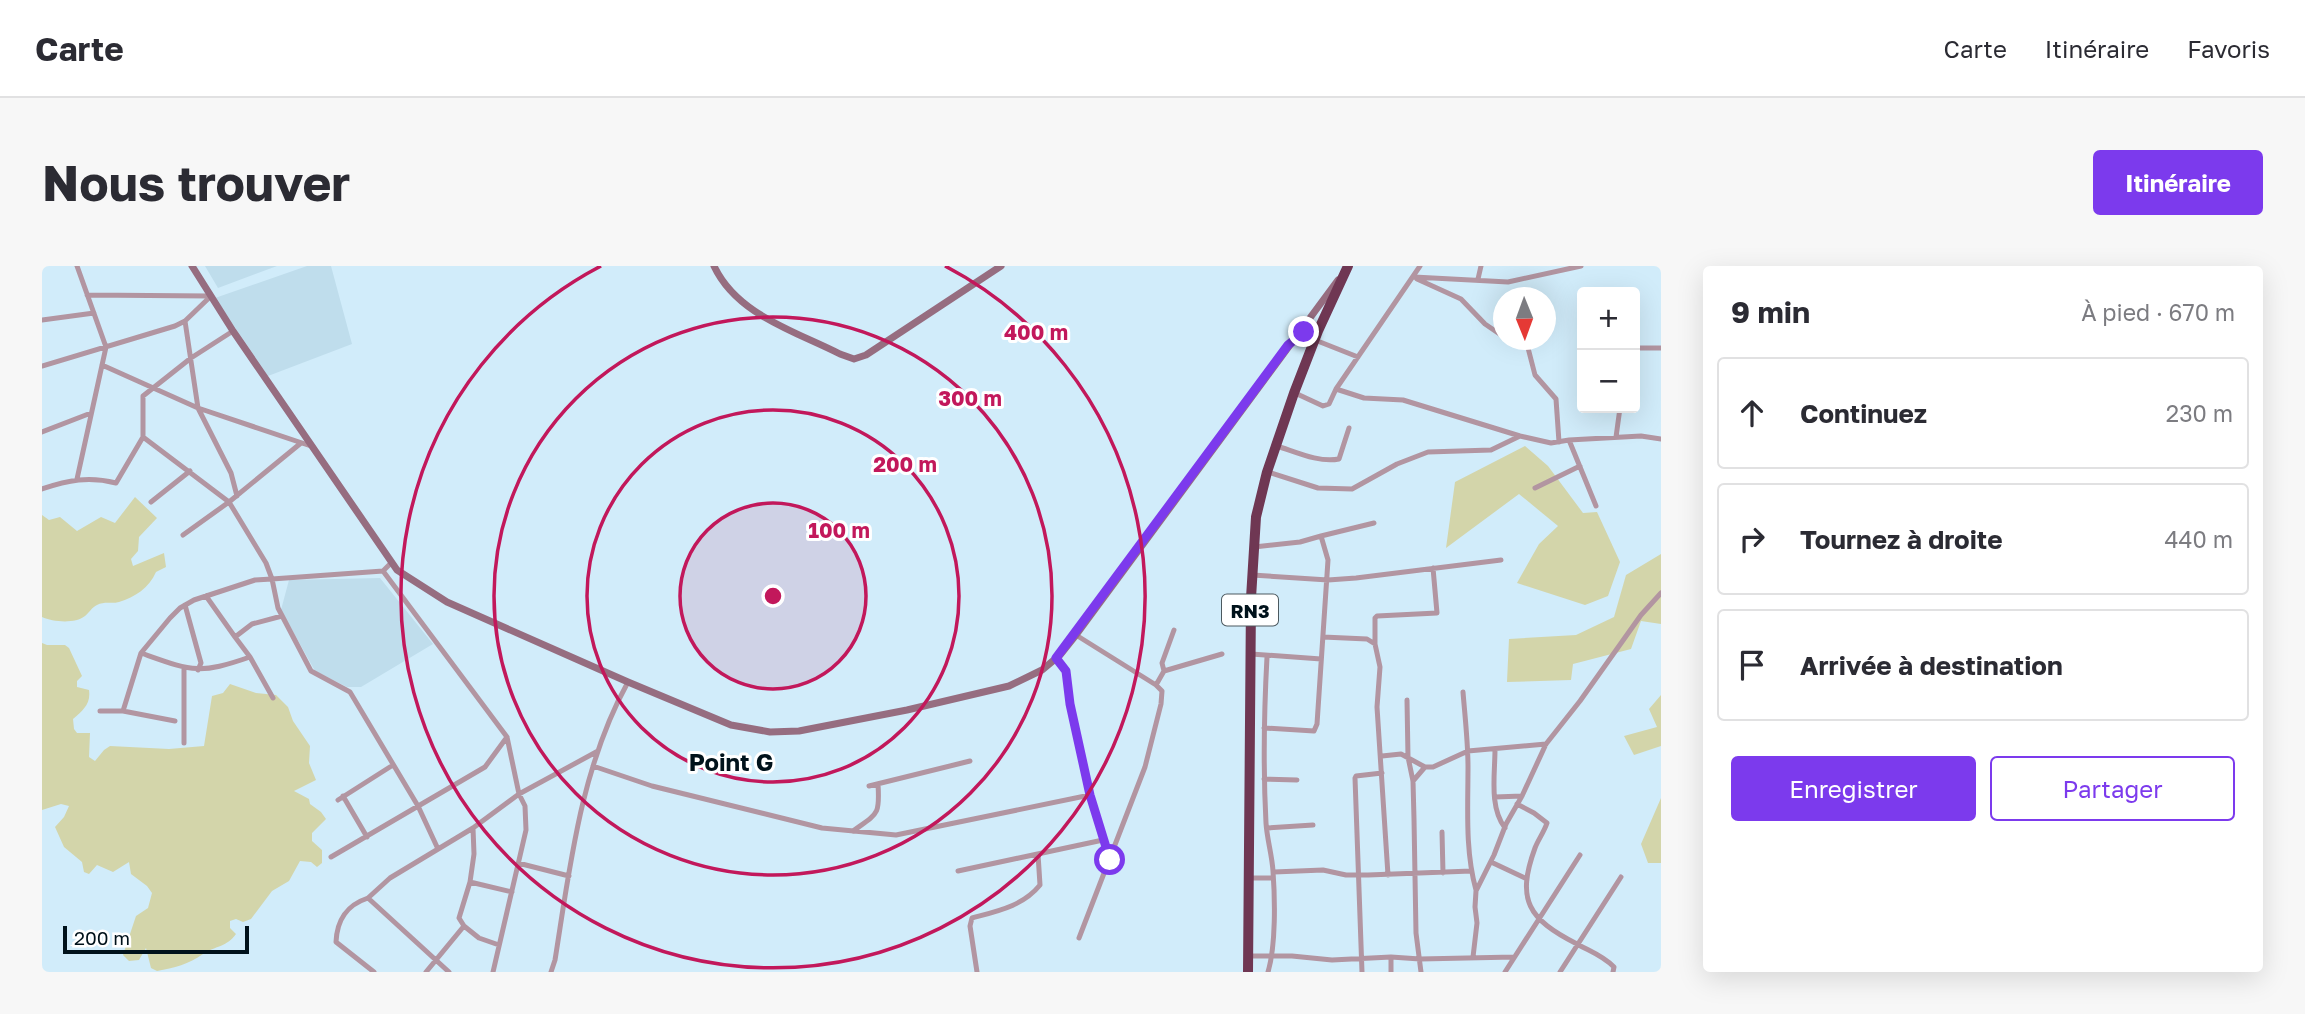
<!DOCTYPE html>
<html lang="fr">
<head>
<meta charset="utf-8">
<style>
  body { margin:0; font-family:"Golos Text",sans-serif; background:#f7f7f7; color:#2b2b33 }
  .controls { position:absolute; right:21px; top:21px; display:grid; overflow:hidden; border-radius:7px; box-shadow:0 7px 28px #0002 }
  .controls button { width:63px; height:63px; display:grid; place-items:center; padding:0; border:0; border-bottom:2px solid #e1e1e2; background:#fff; color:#2b2b33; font:35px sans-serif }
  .compass { position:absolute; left:1451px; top:21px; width:63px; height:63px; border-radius:50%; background:#fff; box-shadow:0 7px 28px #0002; rotate:179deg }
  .scale { position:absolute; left:21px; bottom:18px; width:186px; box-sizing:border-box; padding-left:7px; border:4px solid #00121b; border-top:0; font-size:19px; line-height:24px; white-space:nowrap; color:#00121b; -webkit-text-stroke:5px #fff; paint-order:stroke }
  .stop { position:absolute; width:21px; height:21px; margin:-16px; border:5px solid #7c3aed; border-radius:50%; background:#fff }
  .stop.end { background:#7c3aed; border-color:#fff; box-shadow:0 2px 7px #0008 }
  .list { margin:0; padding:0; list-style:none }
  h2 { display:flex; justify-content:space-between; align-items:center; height:91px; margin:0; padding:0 28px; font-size:30px }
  h2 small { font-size:23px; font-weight:400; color:#7c7c81 }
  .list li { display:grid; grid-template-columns:46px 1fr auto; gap:21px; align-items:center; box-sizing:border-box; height:112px; margin:0 14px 14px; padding:0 14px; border:2px solid #e1e1e2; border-radius:7px }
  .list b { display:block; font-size:26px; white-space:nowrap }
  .list em { font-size:23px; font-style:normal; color:#7c7c81 }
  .actions { display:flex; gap:14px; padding:21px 28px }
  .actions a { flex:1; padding:16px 0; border:2px solid #7c3aed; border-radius:7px; text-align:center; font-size:24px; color:#7c3aed }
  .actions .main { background:#7c3aed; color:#fff }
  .icon { flex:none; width:38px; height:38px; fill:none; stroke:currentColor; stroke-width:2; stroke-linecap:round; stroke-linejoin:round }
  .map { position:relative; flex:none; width:1619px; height:706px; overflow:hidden; border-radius:7px }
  header { display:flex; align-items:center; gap:42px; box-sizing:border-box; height:98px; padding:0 35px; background:#fff; border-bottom:2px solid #e1e1e2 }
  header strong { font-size:33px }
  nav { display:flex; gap:38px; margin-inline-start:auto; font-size:24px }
  .intro { display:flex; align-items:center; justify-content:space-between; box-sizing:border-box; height:168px; padding:0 42px }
  h1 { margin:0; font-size:49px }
  .button { padding:18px 32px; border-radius:7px; background:#7c3aed; color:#fff; font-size:24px; font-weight:700 }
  main { display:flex; gap:42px; padding:0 42px }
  aside { flex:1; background:#fff; border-radius:7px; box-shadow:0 7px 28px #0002 }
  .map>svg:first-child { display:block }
  .built { fill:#bfddec }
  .green { fill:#d3d5aa }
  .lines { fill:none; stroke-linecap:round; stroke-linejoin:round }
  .street { stroke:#b295a1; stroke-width:5 }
  .secondary { stroke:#966d80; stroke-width:7 }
  .highway { stroke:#6f3753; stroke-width:10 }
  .route { stroke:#7c3aed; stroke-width:9 }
  .ring { fill:none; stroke:#c2185b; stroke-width:3.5 }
  .labels { text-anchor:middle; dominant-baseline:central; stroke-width:6; stroke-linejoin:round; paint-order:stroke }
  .shield { fill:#fff; stroke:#4c595f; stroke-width:2 }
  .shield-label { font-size:19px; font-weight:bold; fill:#00121b }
  .quarter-label { font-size:24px; font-weight:bold; fill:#00121b; stroke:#fff }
  .centre { fill:#c2185b; stroke:#fff; stroke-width:3.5 }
  .ring-label { font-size:21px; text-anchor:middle; font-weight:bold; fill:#c2185b; stroke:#fff; stroke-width:6; stroke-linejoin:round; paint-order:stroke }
</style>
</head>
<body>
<header>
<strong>Carte</strong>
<nav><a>Carte</a><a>Itinéraire</a><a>Favoris</a></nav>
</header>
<div class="intro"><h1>Nous trouver</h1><a class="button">Itinéraire</a></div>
<main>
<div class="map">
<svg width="1619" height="706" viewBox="0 0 1619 706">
  <rect width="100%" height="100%" fill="#d1ecfa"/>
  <path class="built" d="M163,0H235L176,22Z
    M265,0H289L310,78L226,110L173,32Z
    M338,312L391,378L319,421H305L273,405L239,344L247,314Z"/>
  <path class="green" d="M1483,180L1506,200L1541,247L1555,246L1578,296L1566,330L1543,339L1475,317L1497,278L1516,260L1477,228L1404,282L1413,216Z
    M93,231L115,252L97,271L96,285L89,293L91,300L122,287L124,301L114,306C107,322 93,331 77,336C70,338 62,335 55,339C50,341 47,347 43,350C33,358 11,356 0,351V249L7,254L18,251L35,265L59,251L73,257Z
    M1619,288V358L1599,355L1589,383L1531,398L1529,414L1465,416L1467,373L1534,369L1572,351L1584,309Z
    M0,377L5,379H23L27,382L40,410L35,415V421L47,424C49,438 41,444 31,453L32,463L35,467H48L47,491L53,495L62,484L68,480L127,483L162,480L170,430L181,427L188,418L214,427L234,429L246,441L251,455L268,480L267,497L274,514L252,525L267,533L268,538L279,546L284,553L270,567V575L280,584V597L275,601L269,596L258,595L247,615L230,625L209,653L201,656L194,653L188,655V662L194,668C185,681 173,680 161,688C147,698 132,702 115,705L109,702L104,682L97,694L87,695L81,689L94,650L106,642L110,627L105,620L89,608L87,596L71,606L55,599L47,608L42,606L40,596L22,581L13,561L22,551L27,540L19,538L0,544Z
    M1619,429V480L1592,489L1582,470L1615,461L1607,443Z
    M1619,532V597H1606L1599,578Z"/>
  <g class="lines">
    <path class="street" d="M1372,11L1466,16L1539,0
      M1375,13L1419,33L1443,58L1462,71
      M1436,13L1439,0
      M45,29L168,30
      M0,54L52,47
      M143,55L156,142L189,207L195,230
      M191,65L149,92L101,130V171L187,236L224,297L230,313L341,305L349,297
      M1273,74L1316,91
      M1464,74L1485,78L1493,109L1514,133L1517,176
      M1593,82H1619
      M60,99L156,142L269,180
      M0,100L133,60L143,55L169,30
      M1294,123L1322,132L1361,134L1478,170L1509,177L1527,174L1554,240
      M1253,127L1281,140L1287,138L1294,123L1378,0
      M0,166L49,147
      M1574,171L1578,142
      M1527,174L1599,170L1619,173
      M1235,180C1254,186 1277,197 1297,193L1307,162
      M1226,206L1276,222L1310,223L1355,198L1386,186L1449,184L1478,170
      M35,213L64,81L35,0
      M1493,222L1538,200
      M0,223C26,214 47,210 74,217L101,171
      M109,236L148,205
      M141,269L187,236L259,177
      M1279,270L1332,257
      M1212,281L1258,276L1279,270L1286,294L1275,458L1272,465L1222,462
      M341,305L465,471L477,528L483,540L484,564L451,706
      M1210,309L1286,314L1314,312L1459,294
      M164,330L193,371L210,358L240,350
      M143,339L159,397L156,404
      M1034,369L1114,419L1120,425L1119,438L1103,501L1037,672
      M193,371L208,391L231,432
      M1281,371L1325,373L1333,378L1338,401L1335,441L1346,609
      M1333,378V352L1335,350L1395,347L1391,302
      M99,387C150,405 156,409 208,391
      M1209,388L1279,393
      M1225,391C1222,446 1221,501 1224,557C1225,573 1230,589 1231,605C1233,633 1234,679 1226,706
      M1014,392L1024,405L1028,438L1048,529L1068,594
      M1122,405L1180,388
      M1114,419L1122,405L1120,397L1132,364
      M1421,426C1423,451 1426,476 1426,501C1426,542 1423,585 1434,624
      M1365,434L1366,491L1371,515L1372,553L1374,667L1379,706
      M58,445H81L133,455
      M81,445L99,387L128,352L138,342L152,334L213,314L230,313L236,342L269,405L308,426L376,540L396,583
      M142,477V403
      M1453,483C1453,509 1447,541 1463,562
      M1340,490L1359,488L1383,501H1391L1426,485L1504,478
      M551,500L610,520L780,562L854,569L1048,529
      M1222,513L1255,514
      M1371,515L1383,501
      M827,520L928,495
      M301,530L325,571
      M1453,531L1480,530
      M296,534L351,499
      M1475,538L1492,547L1505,557C1502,566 1496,574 1493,582C1474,634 1486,653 1535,678C1549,686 1560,689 1572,701L1571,706
      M1225,562L1271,559
      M811,565C836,547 838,549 836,518
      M1400,566L1401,607
      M289,591L443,501L465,471
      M1449,596L1483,612
      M476,597L527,610
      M916,605L1061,574
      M1232,606L1281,604L1304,609H1326L1429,605
      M1206,612H1231
      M428,616L470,626
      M326,632C305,639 295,653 294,676L332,706
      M422,660L417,652L428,616L432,588L431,562
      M1206,690H1250L1290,694L1349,691L1378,693L1472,691
      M1349,691V706
      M1431,691L1435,657L1433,641L1434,625L1452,589L1464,558L1480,530L1504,478L1538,435L1599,349L1619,327
      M384,706L422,660L437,672L457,679
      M407,706L326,632L348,612L431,562L477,528L556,485
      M509,706L513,694C528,600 539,501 586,416
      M935,706L928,660L930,652C956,645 981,640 998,619L996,588
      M1320,706L1313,512L1314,510L1340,507
      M1463,706L1538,589
      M1518,706L1579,611"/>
    <path class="secondary" d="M150,0L191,65L355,304L405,336L586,416L689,459L728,466L757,465L865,444L967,420L1000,404L1018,389L1034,369L1296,14
      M672,0C695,49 753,65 798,88L812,93L824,89L959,0"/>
    <path class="highway" d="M1206,706L1209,332L1214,251L1225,206L1252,127L1276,65L1306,0"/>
  </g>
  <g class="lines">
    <path class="route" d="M1068,594L1048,529L1028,438L1024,405L1014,392L1246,79L1262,66"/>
  </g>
  <circle cx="731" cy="330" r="93" fill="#c2185b" fill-opacity=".12"/>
  <g class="ring">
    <circle cx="731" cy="330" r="93"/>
    <circle cx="731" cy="330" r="186"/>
    <circle cx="731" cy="330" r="279"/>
    <path d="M903 0A372 372 0 1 1 559 0"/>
  </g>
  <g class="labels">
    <rect class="shield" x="1180" y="328.5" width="56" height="31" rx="5"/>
    <g class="shield-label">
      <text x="1208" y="344">RN3</text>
    </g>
    <g class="quarter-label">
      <text x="689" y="495">Point G</text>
    </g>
  </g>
  <circle cx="731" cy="330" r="10" class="centre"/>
  <g class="ring-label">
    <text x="994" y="74">400 m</text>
    <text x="928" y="140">300 m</text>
    <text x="863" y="206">200 m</text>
    <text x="797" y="272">100 m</text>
  </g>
</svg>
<div class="controls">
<button>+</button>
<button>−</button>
</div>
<svg class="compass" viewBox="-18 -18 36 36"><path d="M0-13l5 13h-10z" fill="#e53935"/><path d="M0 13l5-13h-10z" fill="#7c7c81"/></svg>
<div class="scale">200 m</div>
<div class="stop" style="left:1068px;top:594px"></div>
<div class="stop end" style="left:1262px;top:66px"></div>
</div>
<aside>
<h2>9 min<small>À pied · 670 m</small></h2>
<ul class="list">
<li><svg class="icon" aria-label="ahead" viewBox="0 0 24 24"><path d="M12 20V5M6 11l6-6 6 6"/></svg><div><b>Continuez</b></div><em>230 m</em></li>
<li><svg class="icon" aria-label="right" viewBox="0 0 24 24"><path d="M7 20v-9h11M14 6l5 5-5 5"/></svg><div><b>Tournez à droite</b></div><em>440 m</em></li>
<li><svg class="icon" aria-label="arrive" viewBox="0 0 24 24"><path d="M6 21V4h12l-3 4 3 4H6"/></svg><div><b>Arrivée à destination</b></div></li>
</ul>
<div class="actions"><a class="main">Enregistrer</a><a>Partager</a></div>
</aside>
</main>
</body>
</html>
